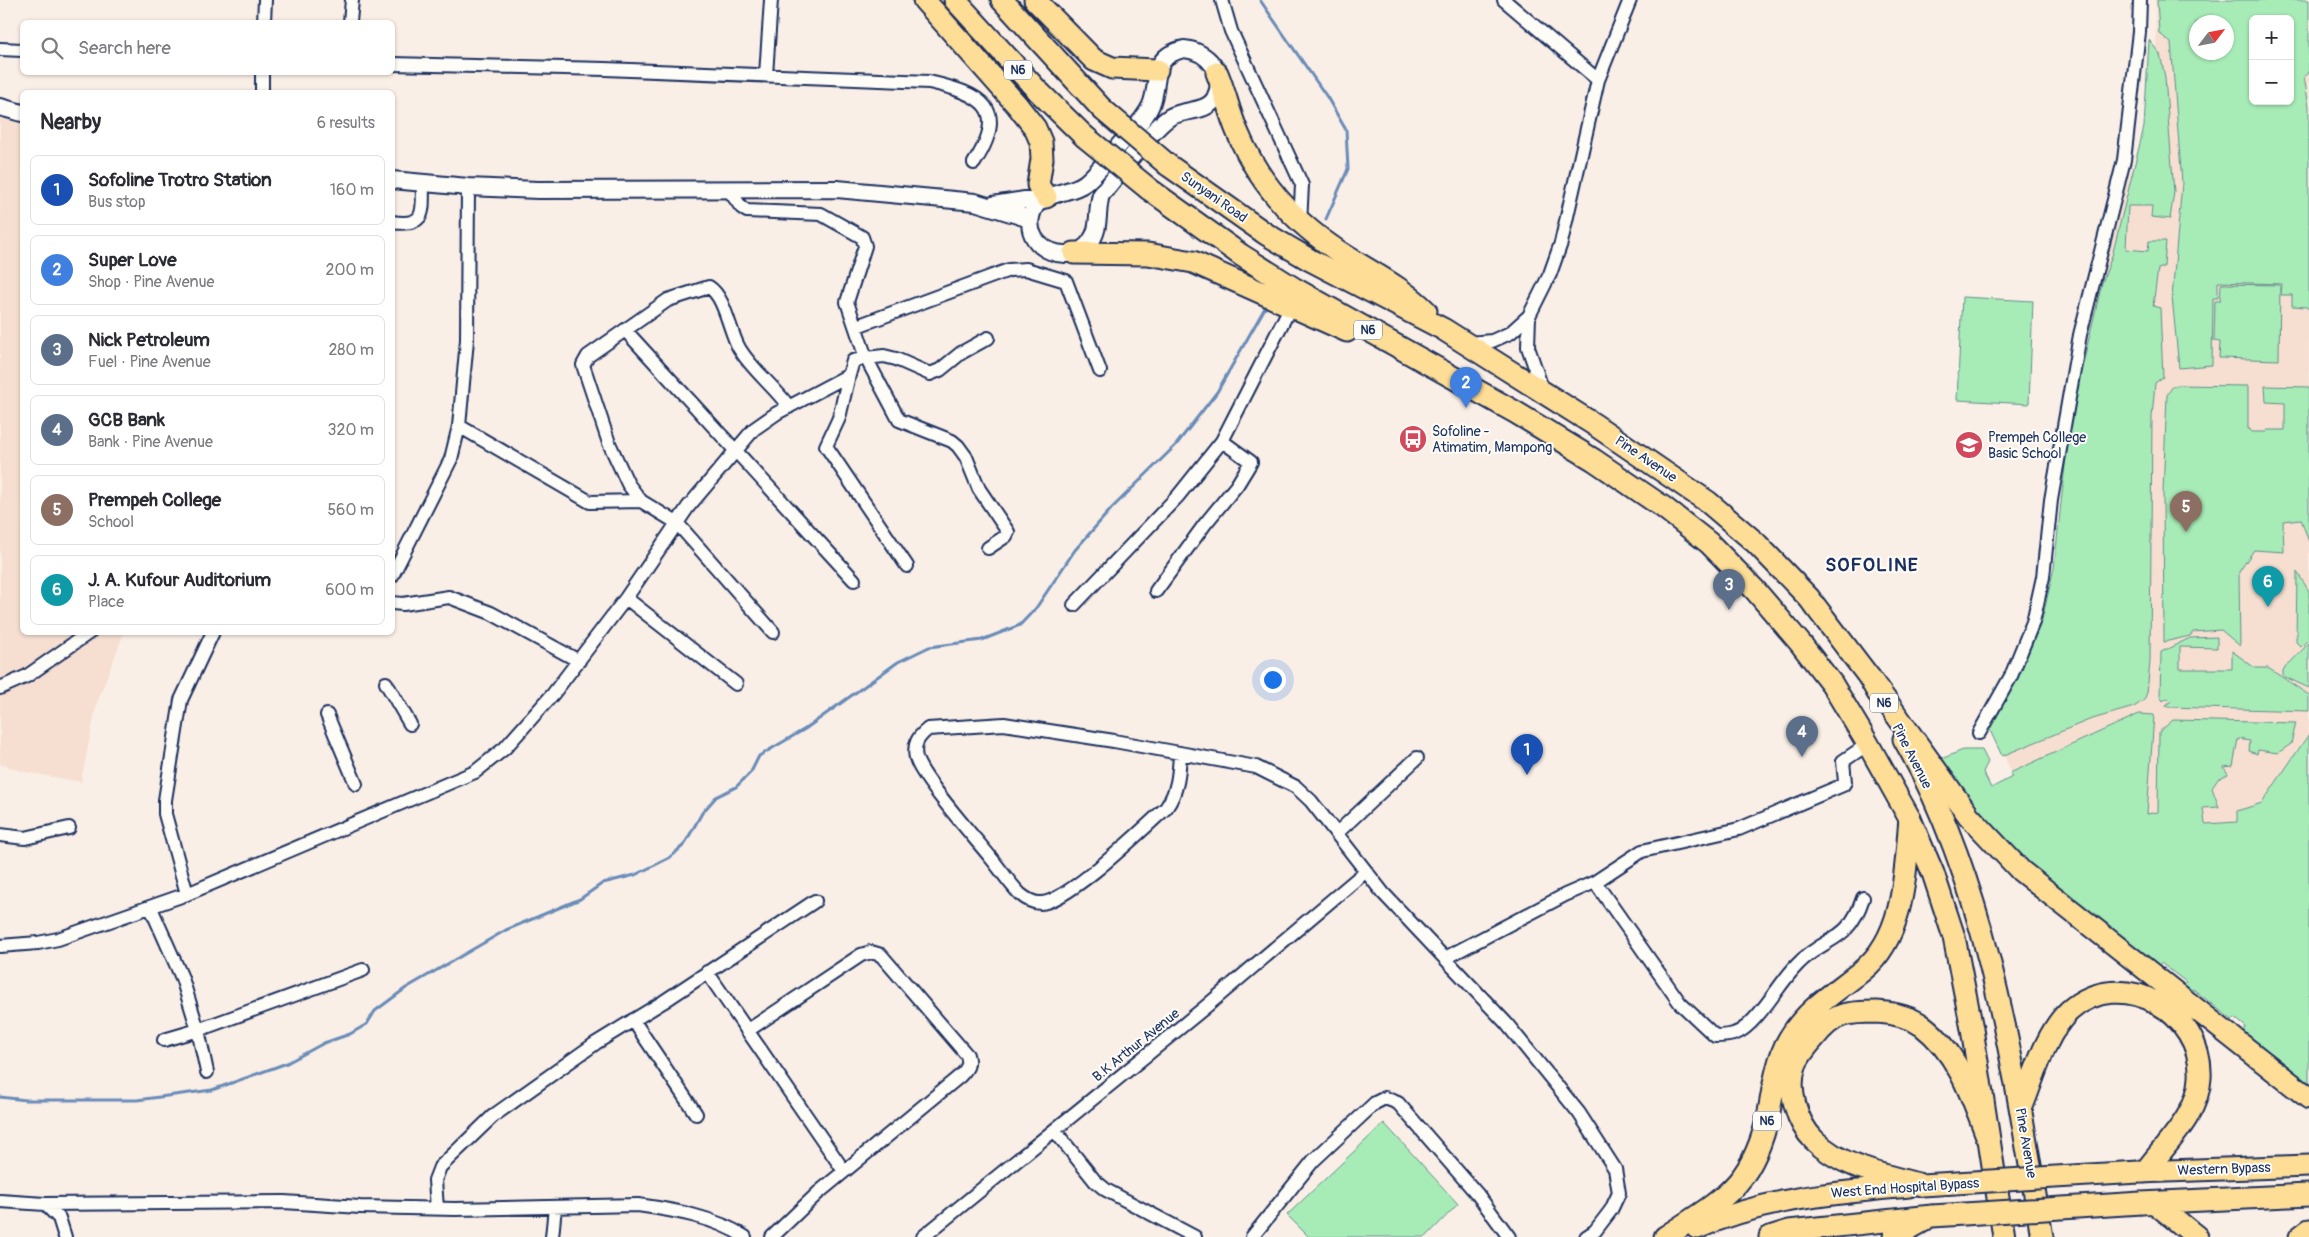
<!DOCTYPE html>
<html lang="en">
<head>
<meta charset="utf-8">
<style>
  body { margin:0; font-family:Pangolin,sans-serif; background:#f7f7f7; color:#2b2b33 }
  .controls { position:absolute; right:15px; top:15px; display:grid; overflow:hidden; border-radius:8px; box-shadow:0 1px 4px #0004 }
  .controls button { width:45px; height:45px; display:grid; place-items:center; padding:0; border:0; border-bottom:1px solid #e1e1e2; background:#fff; color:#2b2b33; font:25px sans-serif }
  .compass { position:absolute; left:2189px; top:15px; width:45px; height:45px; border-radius:50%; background:#fff; box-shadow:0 1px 4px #0004; rotate:58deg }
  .you { position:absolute; left:1272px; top:679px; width:18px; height:18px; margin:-12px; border:4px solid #fff; border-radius:50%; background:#1a73e8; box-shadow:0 0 0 8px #1a73e833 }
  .badge { display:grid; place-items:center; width:32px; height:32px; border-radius:50%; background:#b45309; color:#fff; font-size:16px; font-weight:700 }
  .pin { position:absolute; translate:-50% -41px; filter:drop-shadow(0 1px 2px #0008) }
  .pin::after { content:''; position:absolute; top:26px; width:18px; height:15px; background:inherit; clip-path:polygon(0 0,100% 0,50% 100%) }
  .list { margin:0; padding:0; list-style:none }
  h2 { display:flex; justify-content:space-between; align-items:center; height:65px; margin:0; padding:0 20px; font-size:21px }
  h2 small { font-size:16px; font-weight:400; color:#7c7c81 }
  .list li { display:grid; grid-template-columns:32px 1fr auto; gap:15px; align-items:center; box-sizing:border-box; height:70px; margin:0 10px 10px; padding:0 10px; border:1px solid #e1e1e2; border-radius:8px }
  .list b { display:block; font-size:19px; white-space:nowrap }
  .list p { margin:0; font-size:16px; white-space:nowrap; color:#7c7c81 }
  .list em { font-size:16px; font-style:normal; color:#7c7c81 }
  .icon { flex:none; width:28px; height:28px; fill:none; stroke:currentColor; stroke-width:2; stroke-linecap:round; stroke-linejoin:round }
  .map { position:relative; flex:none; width:2309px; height:1237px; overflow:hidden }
  .search { position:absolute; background:#fff; box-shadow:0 1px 4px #0004; left:20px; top:20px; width:375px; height:55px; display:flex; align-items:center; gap:12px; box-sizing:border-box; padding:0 18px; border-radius:8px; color:#7c7c81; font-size:19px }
  .panel { position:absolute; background:#fff; box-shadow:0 1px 4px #0004; left:20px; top:90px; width:375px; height:545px; border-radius:8px }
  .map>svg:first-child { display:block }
  .built { fill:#f6dfd1; fill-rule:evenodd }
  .green { fill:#a7ebb7; stroke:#618d8a; fill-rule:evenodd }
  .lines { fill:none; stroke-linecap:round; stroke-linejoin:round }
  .stream { stroke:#688bb9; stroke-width:3 }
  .minor-casing { stroke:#1b2f5e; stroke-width:16 }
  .tertiary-casing { stroke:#1b2f5e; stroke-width:20 }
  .primary-casing { stroke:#1b2f5e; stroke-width:25 }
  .trunk-casing { stroke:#1b2f5e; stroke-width:25 }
  .minor { stroke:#fdfcf7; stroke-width:12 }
  .tertiary { stroke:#fdfcf7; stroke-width:16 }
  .primary { stroke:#fedd96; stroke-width:21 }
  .trunk { stroke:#fedd96; stroke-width:21 }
  .primary-bridge-casing { stroke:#1b2f5e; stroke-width:25; stroke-linecap:butt }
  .trunk-bridge-casing { stroke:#1b2f5e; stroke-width:25; stroke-linecap:butt }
  .primary-bridge { stroke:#fedd96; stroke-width:21 }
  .trunk-bridge { stroke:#fedd96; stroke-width:21 }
  .labels { text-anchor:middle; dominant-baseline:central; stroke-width:4; stroke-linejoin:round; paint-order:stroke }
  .shield { fill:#fdfcf7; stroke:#5f6c8c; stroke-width:1 }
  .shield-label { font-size:12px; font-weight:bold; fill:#1b2f5e }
  .street-label { font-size:14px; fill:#1b2f5e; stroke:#fdfcf7 }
  .poi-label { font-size:14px; fill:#1b2f5e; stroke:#fdfcf7; text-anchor:start }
  .district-label { font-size:19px; font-weight:bold; letter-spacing:1px; fill:#1b2f5e; stroke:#fdfcf7 }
</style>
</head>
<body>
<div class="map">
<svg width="2309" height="1237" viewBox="0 0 2309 1237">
  <rect width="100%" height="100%" fill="#faefe6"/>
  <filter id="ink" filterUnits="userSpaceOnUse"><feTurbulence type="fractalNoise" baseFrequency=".02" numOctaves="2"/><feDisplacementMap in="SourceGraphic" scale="10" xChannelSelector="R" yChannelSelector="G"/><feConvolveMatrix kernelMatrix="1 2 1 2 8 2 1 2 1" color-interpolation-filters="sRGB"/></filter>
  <g filter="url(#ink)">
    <path class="built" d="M2155,0H2309V1048L2012,774L2002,751L2052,596L2082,376L2094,308L2116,217L2146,126L2156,43ZM2253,19H2290V101H2253ZM2196,22H2226V52H2196Z
      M0,118L22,124V632L124,633L97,703L81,782L25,772L0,764Z"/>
    <path class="green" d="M2157,0H2309V73L2304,77L2309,106V309L2306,307L2292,306V295H2281L2282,284L2218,282V298H2213L2212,365L2179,368L2172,297L2182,183L2171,43L2159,33ZM2253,19H2290V101H2253ZM2196,22H2226V52H2196Z
      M2149,40L2160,54L2165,77L2174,192L2170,219L2151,217L2152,206H2128L2126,249L2148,251L2149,241H2166L2164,267L2158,269L2153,306L2160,308L2163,377L2155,383L2152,417L2150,662L2147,693L2144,700L2134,707L2089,720L2002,756L1987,724L2018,677L2042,620L2054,568L2070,419L2102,283L2112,256L2144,127Z
      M2221,284L2280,285L2279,360L2219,358L2220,342L2214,341L2215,301H2220Z
      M1962,297L2033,301L2029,404L1957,400Z
      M2178,385L2248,386V429H2250L2251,432H2266L2267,430H2285V403L2266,402L2265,386L2309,387V542L2301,519L2283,521L2284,552L2254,550L2239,572L2240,646L2221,630L2193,632L2190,636L2164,642L2163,492L2167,395L2173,386Z
      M2297,572L2309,591V639L2301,647L2296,642Z
      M2217,637V648L2180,647V669H2232V651L2255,668H2268L2309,695V711L2167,707L2166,705L2171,701L2168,698L2163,701L2160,696L2161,652L2190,638Z
      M2309,643V688L2283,676V670Z
      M2139,714L2154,715L2147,814L2158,812L2159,732L2173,720L2296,723L2291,744L2278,753L2258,750L2257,754L2249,751L2250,741L2238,739L2233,766L2224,767L2228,774L2218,779L2212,788L2219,807L2203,808L2205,824L2237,822V811L2262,803L2309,734V1088L2241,1034L2246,1027L2235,1018L2232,1020L2193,989L2188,995L2181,989L2186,982L2161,963L2156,969L2013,854L1967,800L1941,759L1963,750H1982L1988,762L1983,772L1991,788L2012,777L2010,773Z
      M1384,1123L1458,1204L1426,1237H1309L1287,1215Z"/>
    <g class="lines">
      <path class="stream" d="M1260,0L1327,97L1346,130L1348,169L1326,219
        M0,1097L26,1100H137L212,1090L287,1063L324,1043L350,1034L367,1024L375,1011L406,988L506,930L580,899L603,883L635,875L669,858L684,845L702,813L716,797L736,787L751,772L759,756L805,729L898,662L929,647L982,640L1020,625L1036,608L1075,550L1112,508L1176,445L1217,392L1266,306"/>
      <defs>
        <path id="minor" d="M1222,0L1231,31L1302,185L1300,223
          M1504,0L1598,80
          M264,22L265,0
          M350,22L352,0
          M0,49L22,50
          M392,64L605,69L929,82C982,94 1010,108 974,163
          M262,72V92
          M766,75L771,0
          M392,222C428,227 422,211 423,183
          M1529,316L1528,347L1543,391
          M857,326L1009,270L1026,269L1066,281L1100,371
          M626,331L854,580
          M1468,343L1492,341L1510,333L1529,316L1550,274L1561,243L1598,80L1630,0
          M849,375L839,418L826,446L907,566
          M459,426L590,502L641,501
          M988,548L1006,536L1008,532L979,489L966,457L958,446L952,441L899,420L866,358L884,356L896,359L930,374L940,370L961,353L988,338
          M392,576L451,459L459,426L467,340L468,187
          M1156,591L1205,524L1237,485L1251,462L1222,441
          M626,598L736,684
          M392,603L403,604L449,597L491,613L579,661
          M1074,605L1178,496L1222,441L1291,306
          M773,632L677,523L641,501L628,484L609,443L583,365L588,356L668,300L709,287C725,297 729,330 739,348C752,370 774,386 789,407
          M386,683L410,724
          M0,688L27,676L90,632
          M327,715L356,784
          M1979,733L2011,676L2033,622L2043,577L2051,500L2080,335L2124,160L2139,32L2140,0
          M1180,753C1179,774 1178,791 1166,808C1144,828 1066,904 1040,903C1032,903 1026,899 1020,894C1009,883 1001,870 991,858C975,838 922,779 916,758C913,744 918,737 928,729L1004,724L1114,741L1256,767L1296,787L1311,801L1383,893L1506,1023L1579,1113L1615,1169L1619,1193L1611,1210L1595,1231L1586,1237
          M1337,833L1417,758
          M0,835L25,838L69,828
          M1595,882L1680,1003L1715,1036C1728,1036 1737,1035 1747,1026C1767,1009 1779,983 1798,964C1826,935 1848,944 1863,898
          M187,894L165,814V800L181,700L213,632
          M151,908L182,978L198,1030L207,1072
          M0,946L38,943L58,939L187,894L475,772L505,748L553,694L626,598L688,507L754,429L777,413L849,375L853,361L866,358L847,302L865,246L862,237L821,214L747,211L741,207L729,190
          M1445,958L1565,895L1595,882L1642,851L1739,829L1843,785L1845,782L1843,761L1868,744
          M707,972L844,1171
          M633,1020L696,1114
          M747,1031L861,955L871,952L881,955L967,1055C970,1065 967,1069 960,1076L818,1193L772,1237
          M164,1040L198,1030L363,970
          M1055,1131L1095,1181L1106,1190L1195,1237
          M0,1201L45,1204L284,1202L360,1207L455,1209L638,1205C673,1210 715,1217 745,1237
          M45,1204L59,1218L65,1237
          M437,1209L435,1180L440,1167L493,1116L596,1043L663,1002L815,901
          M552,1237L555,1207
          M923,1237L1203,1009L1365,872
          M1252,1237L1313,1161L1375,1103L1385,1098L1398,1103L1478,1195L1509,1237"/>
        <path id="tertiary" d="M1184,49C1208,51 1227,74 1215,98C1207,113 1183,109 1170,117C1153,127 1116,177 1101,195C1096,210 1101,229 1090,242C1071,267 1024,250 1031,217C1036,190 1068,196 1085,183C1099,172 1111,154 1123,141C1133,130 1145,119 1151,105C1161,80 1149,57 1184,49Z
          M0,107L22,113
          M392,180L468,187L538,190L837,189L975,202L1030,219
          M993,205L1025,200H1042"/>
        <path id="primary" d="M924,0L1017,105L1035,128L1041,142L1042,159L1038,185L1046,197
          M955,0L1036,89L1084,136
          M1002,0L1102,109
          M1035,0L1094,60L1112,68L1157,70
          M1217,73C1225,92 1229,112 1237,131C1257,180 1292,220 1335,249C1366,270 1400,285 1426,311
          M1168,165L1266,234L1310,260L1443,329L1595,425L1708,502L1756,543L1809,598L1869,677L1878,693
          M1149,189L1241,255L1295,289L1515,412L1594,460L1663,507L1709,543L1755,590L1801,644L1832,684L1868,744L1910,819L1933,873L1954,937L1972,1029L2004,1237
          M1074,253L1148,254L1193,262L1347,331
          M1904,739C1989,887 2014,1071 2042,1237"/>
        <path id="trunk" d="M1869,677L1969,816L2021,871L2309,1098
          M2021,1109C2034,1078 2044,1035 2069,1011C2121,964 2204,1012 2200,1078C2198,1116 2165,1144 2145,1172
          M2139,1172L2309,1166
          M1922,1185C1885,1175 1842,1168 1814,1140C1797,1123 1787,1090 1795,1066C1799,1055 1806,1047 1814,1038C1821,1029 1831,1018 1843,1015C1853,1012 1866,1012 1877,1012C1894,1013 1909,1016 1923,1026C1958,1053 1972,1097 1987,1136
          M2141,1203L2309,1195
          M2155,1203L2197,1237
          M1697,1228C1767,1198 1834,1193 1909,1186
          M1665,1237C1724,1198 1753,1186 1769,1112C1773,1089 1777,1059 1789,1039C1807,1008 1836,992 1863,970C1906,935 1905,869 1910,819
          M1770,1237L1789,1231L1932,1216
          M1894,1237L1923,1221
          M2300,1237L2309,1230"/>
      </defs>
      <use href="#minor" class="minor-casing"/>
      <use href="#tertiary" class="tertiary-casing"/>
      <use href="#primary" class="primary-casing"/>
      <use href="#trunk" class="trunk-casing"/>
      <use href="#minor" class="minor"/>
      <use href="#tertiary" class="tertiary"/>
      <use href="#primary" class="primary"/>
      <use href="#trunk" class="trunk"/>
      <defs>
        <path id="primary-bridge" d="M1102,109L1168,165
          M1084,136L1149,189"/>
        <path id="trunk-bridge" d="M1922,1185L2139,1172
          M1932,1216L2141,1203"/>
      </defs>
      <use href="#primary-bridge" class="primary-bridge-casing"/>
      <use href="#trunk-bridge" class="trunk-bridge-casing"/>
      <use href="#primary-bridge" class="primary-bridge"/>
      <use href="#trunk-bridge" class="trunk-bridge"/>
    </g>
  </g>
  <defs>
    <symbol id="bus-disc" viewBox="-11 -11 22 22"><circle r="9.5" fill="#d1495b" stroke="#fdfcf7"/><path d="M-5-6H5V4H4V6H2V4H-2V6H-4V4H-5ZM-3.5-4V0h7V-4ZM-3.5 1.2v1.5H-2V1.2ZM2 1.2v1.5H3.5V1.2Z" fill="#fff"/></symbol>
    <symbol id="school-disc" viewBox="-11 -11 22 22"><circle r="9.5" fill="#d1495b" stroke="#fdfcf7"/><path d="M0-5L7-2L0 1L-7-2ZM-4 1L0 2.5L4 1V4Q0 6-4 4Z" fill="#fff"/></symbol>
  </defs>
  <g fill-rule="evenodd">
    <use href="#bus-disc" x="1397" y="423" width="32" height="32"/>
    <use href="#school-disc" x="1953" y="429" width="32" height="32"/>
  </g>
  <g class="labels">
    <g class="shield">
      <rect x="1004" y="60.5" width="28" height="19" rx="4"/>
      <rect x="1354" y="320.5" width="28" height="19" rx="4"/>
      <rect x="1870" y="693.5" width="28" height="19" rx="4"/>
      <rect x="1753" y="1111.5" width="28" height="19" rx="4"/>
    </g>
    <g class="shield-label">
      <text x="1018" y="70">N6</text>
      <text x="1368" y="330">N6</text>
      <text x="1884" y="703">N6</text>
      <text x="1767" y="1121">N6</text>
    </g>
    <g class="street-label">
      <text transform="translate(1214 197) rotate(35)">Sunyani Road</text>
      <text transform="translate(1646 459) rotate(34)">Pine Avenue</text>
      <text transform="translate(1912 756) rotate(63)">Pine Avenue</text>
      <text transform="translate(1136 1045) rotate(-39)">B.K Arthur Avenue</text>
      <text transform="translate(2026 1143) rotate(80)">Pine Avenue</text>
      <text transform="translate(2224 1169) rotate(-2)">Western Bypass</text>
      <text transform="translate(1905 1188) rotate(-4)">West End Hospital Bypass</text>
    </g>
    <g class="poi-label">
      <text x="1432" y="431">Sofoline -<tspan x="1432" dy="16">Atimatim, Mampong</tspan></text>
      <text x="1988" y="437">Prempeh College<tspan x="1988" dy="16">Basic School</tspan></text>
    </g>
    <g class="district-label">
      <text x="1872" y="565">SOFOLINE</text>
    </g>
  </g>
</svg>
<div class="controls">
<button>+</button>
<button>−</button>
</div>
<svg class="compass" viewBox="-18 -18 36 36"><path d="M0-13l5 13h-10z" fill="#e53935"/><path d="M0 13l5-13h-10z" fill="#7c7c81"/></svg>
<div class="you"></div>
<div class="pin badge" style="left:1527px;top:775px;background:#1a4fb4">1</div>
<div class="pin badge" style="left:1466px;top:408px;background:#3f7fe0">2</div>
<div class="pin badge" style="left:1729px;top:610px;background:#5c6f8a">3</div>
<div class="pin badge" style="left:1802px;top:757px;background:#5c6f8a">4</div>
<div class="pin badge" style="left:2186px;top:532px;background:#8d6e63">5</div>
<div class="pin badge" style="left:2268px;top:607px;background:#0f9aa8">6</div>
<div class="search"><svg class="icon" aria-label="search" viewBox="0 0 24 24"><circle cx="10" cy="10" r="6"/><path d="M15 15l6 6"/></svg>Search here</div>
<section class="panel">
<h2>Nearby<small>6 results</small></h2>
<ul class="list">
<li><span class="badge" style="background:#1a4fb4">1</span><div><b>Sofoline Trotro Station</b><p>Bus stop</p></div><em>160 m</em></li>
<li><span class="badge" style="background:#3f7fe0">2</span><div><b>Super Love</b><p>Shop · Pine Avenue</p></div><em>200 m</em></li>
<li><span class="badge" style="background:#5c6f8a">3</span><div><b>Nick Petroleum</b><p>Fuel · Pine Avenue</p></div><em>280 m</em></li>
<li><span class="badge" style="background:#5c6f8a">4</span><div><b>GCB Bank</b><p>Bank · Pine Avenue</p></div><em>320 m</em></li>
<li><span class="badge" style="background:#8d6e63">5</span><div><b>Prempeh College</b><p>School</p></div><em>560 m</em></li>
<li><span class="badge" style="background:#0f9aa8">6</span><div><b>J. A. Kufour Auditorium</b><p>Place</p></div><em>600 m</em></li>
</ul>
</section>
</div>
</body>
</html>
